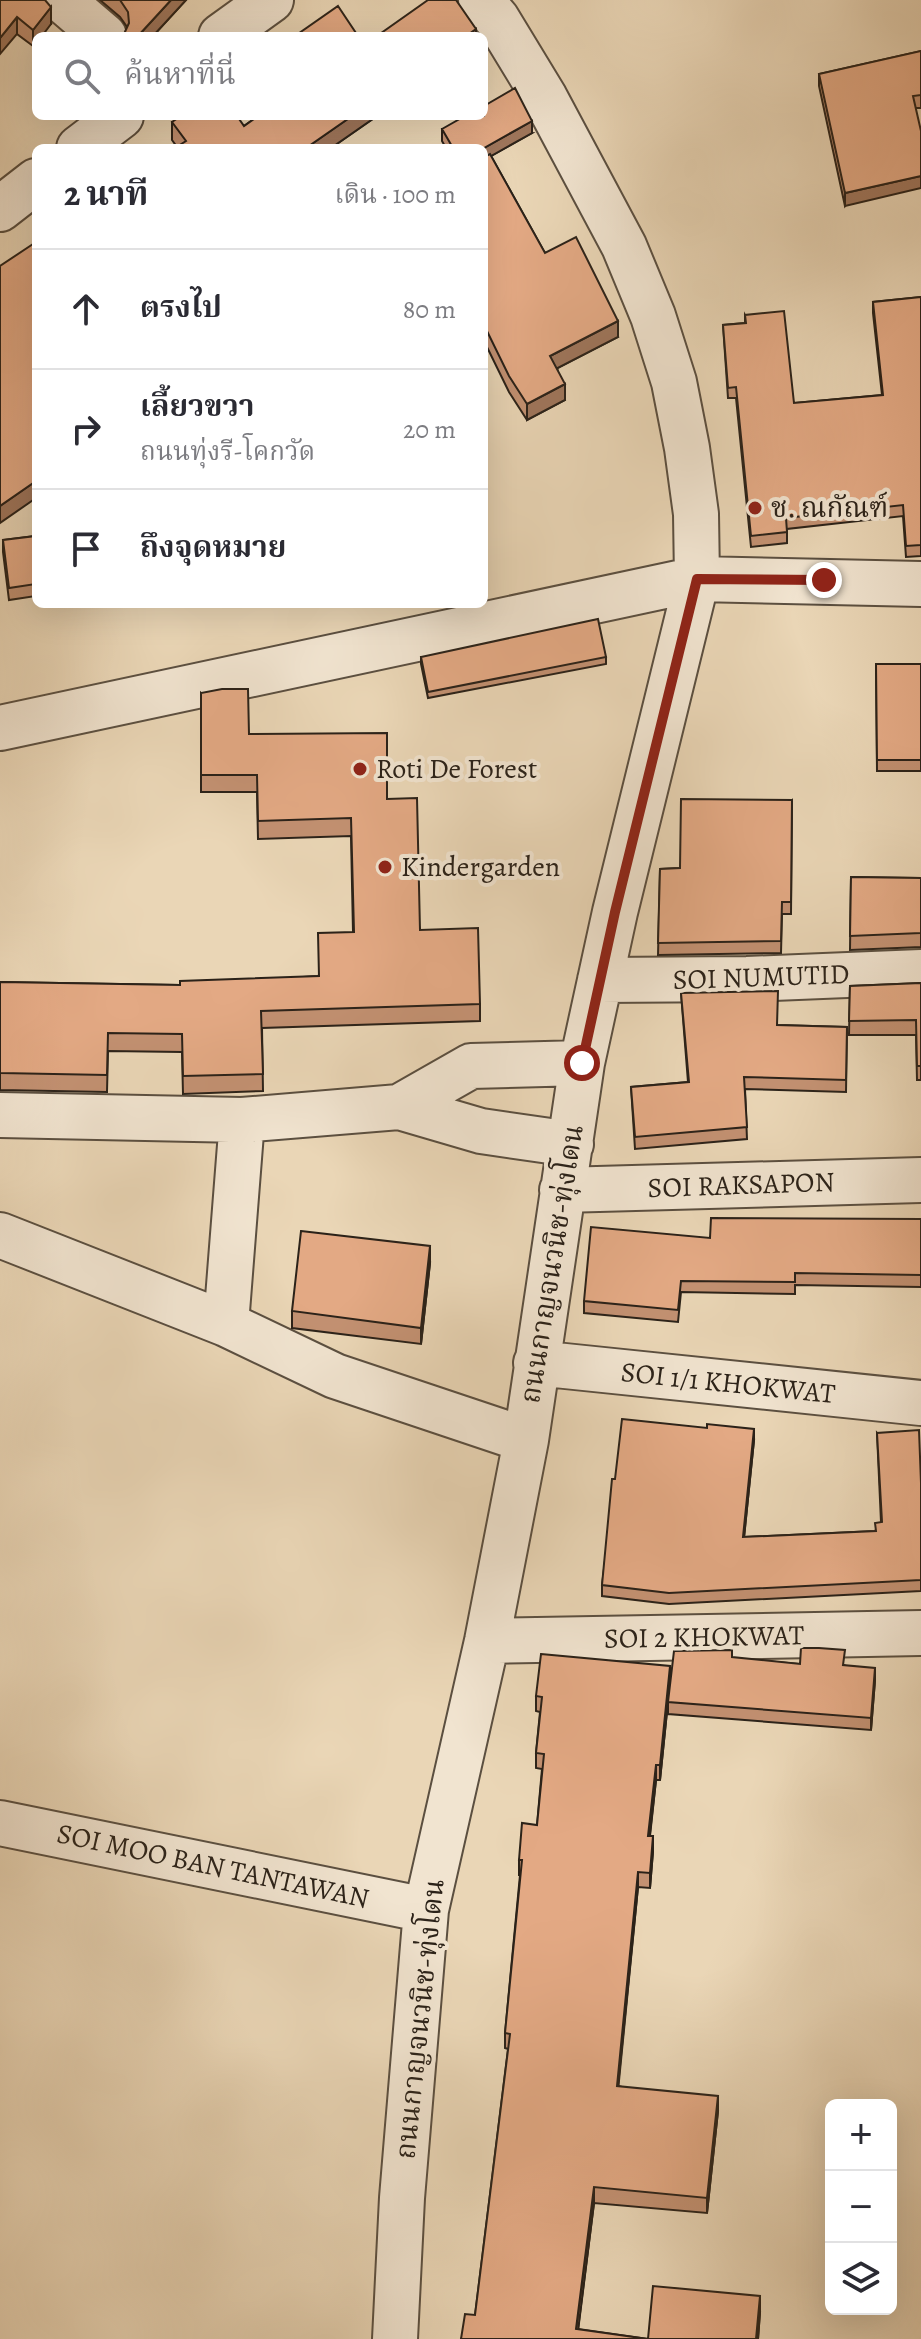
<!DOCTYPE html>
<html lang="th">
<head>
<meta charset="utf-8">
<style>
  body { margin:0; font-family:Alegreya,"Noto Serif Thai",serif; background:#f7f7f7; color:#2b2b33 }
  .controls { position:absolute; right:24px; bottom:24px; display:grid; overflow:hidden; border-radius:12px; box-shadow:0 8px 32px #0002 }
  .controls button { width:72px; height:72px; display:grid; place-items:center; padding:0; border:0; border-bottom:2px solid #e1e1e2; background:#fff; color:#2b2b33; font:40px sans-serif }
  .stop { position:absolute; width:24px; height:24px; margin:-18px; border:6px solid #8f2418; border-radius:50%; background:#fff }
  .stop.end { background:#8f2418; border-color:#fff; box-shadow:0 2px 8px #0008 }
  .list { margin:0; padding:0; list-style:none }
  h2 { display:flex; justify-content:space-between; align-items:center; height:104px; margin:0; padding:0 32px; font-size:34px }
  h2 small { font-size:26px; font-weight:400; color:#7c7c81 }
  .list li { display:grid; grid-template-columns:52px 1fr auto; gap:24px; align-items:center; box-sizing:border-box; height:120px; padding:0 32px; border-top:2px solid #e1e1e2 }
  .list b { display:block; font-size:30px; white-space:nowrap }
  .list p { margin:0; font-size:26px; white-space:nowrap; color:#7c7c81 }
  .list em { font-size:26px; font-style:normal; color:#7c7c81 }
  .icon { flex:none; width:44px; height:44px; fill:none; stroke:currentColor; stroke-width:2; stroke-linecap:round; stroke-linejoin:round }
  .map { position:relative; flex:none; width:921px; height:2339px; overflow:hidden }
  .search { position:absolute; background:#fff; box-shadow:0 8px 32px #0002; left:32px; top:32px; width:456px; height:88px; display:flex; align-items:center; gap:20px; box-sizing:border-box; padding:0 28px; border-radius:12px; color:#7c7c81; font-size:30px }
  .panel { position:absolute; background:#fff; box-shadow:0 8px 32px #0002; left:32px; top:144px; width:456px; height:464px; border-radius:12px }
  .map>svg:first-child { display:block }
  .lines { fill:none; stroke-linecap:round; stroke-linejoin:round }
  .minor-casing { stroke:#5b4f40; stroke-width:48 }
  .minor { stroke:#f1e4d0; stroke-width:44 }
  .wall { fill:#c39172; stroke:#2b2219; stroke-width:2 }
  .shaded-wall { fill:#9f765c; stroke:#2b2219; stroke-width:2 }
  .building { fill:#e3a984; stroke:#2b2219; stroke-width:2 }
  .route { stroke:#8f2418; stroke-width:10 }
  .poi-dot { fill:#8f2418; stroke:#f1e4d0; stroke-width:3 }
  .labels { text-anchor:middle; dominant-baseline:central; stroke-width:8; stroke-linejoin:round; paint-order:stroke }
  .poi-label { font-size:28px; fill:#2b2219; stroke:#f1e4d0; text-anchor:start }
  .street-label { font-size:28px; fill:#2b2219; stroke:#f1e4d0 }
</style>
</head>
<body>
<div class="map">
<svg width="921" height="2339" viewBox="0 0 921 2339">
  <rect width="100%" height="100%" fill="#ead6b6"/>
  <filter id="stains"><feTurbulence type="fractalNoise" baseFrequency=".0025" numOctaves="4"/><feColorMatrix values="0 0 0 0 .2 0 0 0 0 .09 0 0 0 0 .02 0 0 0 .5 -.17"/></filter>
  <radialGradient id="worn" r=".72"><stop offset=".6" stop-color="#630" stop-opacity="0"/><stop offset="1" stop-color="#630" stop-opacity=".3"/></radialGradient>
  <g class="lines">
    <defs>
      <path id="minor" d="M62,0L104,36
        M221,36L271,0
        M79,148L121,116
        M0,209L36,181
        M0,728L697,579L921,584
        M600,980L747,979L921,972
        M399,1107L471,1066L582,1063
        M0,1115L242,1120
        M562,1190L921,1180
        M0,1235L226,1324L335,1376L526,1440
        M226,1324L242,1120L399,1107L481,1131L571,1144
        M536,1363L921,1403
        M487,1641L921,1633
        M0,1823L426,1910
        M395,2339L402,2198L426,1910L487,1641L526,1440L582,1063L615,912L697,579L696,514L687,448L674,382L653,316L624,246L545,98L497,19L481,0"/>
    </defs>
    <use href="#minor" class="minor-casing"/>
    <use href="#minor" class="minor"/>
  </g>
  <path class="wall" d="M0,0L51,24L36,36V43L33,46L17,34Z
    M100,0H186L153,36H124L127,27L120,17Z
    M921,51V108H916L845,206L819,86V74Z
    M258,116H377L331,148H175L177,147L172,140V122L244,126Z
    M442,129L532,133L491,156L545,253L618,337L557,368L565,400L527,420L509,392L484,341V148H446L442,141Z
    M921,297V556L906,557L903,516L787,529V543L751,547L736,398H728L723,325L745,323V315L794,403L882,395L873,313V302Z
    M36,536V596L9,600L3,552V540Z
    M421,657H606V664L428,698L421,664Z
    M876,664H921V771H877Z
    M201,693L249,734L387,799L420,930L480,1004V1021L262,1028L263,1091L183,1094L182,1052L108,1051L107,1092L0,1090V982L180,985L318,976L353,932L351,836L258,839L257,792H201Z
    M792,800L791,914H782L781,953L658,955L660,869L680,868Z
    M851,877L921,878V947L850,950Z
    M921,983V1080H917L916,1035H849L850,986Z
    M681,993L777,1025L847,1027L846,1092L745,1089L747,1139L635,1149L631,1087L688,1082Z
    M921,1219V1287L795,1285V1294L681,1292L678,1322L584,1313V1301L710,1238Z
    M430,1263L421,1344L292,1328V1311Z
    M877,1433L921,1483V1591L669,1604L602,1596V1585L615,1479L754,1440L744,1537L875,1531L881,1522Z
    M732,1658L800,1664L844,1665L875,1680L871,1730L668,1714V1702Z
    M670,1682L660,1780H656L650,1836L653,1851L650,1888L638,1887L618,2086L718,2111L707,2213L594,2203L578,2329L648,2339L760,2312L758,2339H461L475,2315L508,2049L505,2048V2033L520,1875H519V1860L537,1825L542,1769L536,1768V1753L540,1712L536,1711V1696Z"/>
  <path class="shaded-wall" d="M171,0H186L153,36H138Z
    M51,7V24L42,36H36V43L33,46V30Z
    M17,17V34L0,54V38Z
    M476,29V36H466Z
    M352,116H377L331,148H306Z
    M532,121V133L484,160V148Z
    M921,176V188L845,206V193Z
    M618,321V337L550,372V356Z
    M565,384V400L527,420V404Z
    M36,481V498L0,523V506Z
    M430,1246V1263L421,1344V1328Z
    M754,1429V1440L743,1548V1537Z
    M670,1666V1682L660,1780V1765Z
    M875,1668V1680L871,1730V1718Z
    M656,1765V1780L648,1851V1836Z
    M653,1836V1851L650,1888V1873Z
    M638,1872V1887L617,2101V2086Z
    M718,2096V2111L707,2213V2198Z
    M594,2187V2203L577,2339L576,2329Z
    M760,2296V2312L758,2339H756Z"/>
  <path class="building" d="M0,0H45L51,7L33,30L17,17L0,38Z
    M120,0H171L138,36H126L124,34L129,23L128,12Z
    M428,0H456L476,29L466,36H377Z
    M338,6L358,36H295Z
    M921,51V95L913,96L921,131V176L845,193L819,74Z
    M515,88L532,121L484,148H453L442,129L465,116H484V106Z
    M181,116H237L244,126L258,116H352L306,148H175L186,141L172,122Z
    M490,154L545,253L576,237L618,321L550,356L565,384L527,404L509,376L484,325V157Z
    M36,242V481L0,506V266Z
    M921,297V545L906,546L903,505L786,518L787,532L751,536L736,387L728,388L723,325L746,323L745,315L784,311L794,403L883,395L873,302Z
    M36,536V584L9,588L3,540Z
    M598,619L606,657L428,692L421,657Z
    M876,664H921V760H877Z
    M222,689H248L249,734L387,733V799L417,798L420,930L478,928L480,1004L261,1011L263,1074L183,1076L182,1034L108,1033L107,1075L0,1073V982L180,985V981L319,976L318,933L354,932L351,818L258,821L257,775H201V693Z
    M681,799L792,800L791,902H782L781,941L658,943L660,869L680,868Z
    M851,877L921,878V933L850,936Z
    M921,983V1066H917L916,1020L849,1021L850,986Z
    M778,991L777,1025L847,1027L846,1080L744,1077L747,1127L635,1137L631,1087L689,1082L681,993Z
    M711,1218L921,1219V1275L795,1273V1282L681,1281L678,1310L584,1301L591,1227L710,1238Z
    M301,1231L430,1246L421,1328L292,1311Z
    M622,1419L707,1428V1424L754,1429L743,1537L876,1531L875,1523L882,1522L877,1433L919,1430L921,1483V1580L669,1593L602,1585L612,1479H615Z
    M801,1648H819L845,1650L843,1665L875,1668L871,1718L668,1702L674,1651L732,1650V1657L800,1664Z
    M541,1654L670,1666L660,1765H656L648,1836H653L650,1873L638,1872L617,2086L718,2096L707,2198L594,2187L576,2329L648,2339L653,2286L760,2296L756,2339H461L465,2314L475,2315L510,2034L505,2033L522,1860H519L522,1823L537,1825L544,1754L536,1753L542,1697L536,1696Z"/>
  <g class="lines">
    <path class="route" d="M582,1063L615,912L697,579L824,580"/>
  </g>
  <g class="poi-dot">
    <circle cx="755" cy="508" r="8"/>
    <circle cx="360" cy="769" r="8"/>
    <circle cx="385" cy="867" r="8"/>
  </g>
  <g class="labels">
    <g class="poi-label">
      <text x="771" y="508">ช. ณกัณฑ์</text>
      <text x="376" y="769">Roti De Forest</text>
      <text x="401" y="867">Kindergarden</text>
    </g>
    <g class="street-label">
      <text transform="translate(761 977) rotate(-2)">SOI NUMUTID</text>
      <text transform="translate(741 1185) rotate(-2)">SOI RAKSAPON</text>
      <text transform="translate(552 1264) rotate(-81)">ถนนกาญจนวนิช-ทุ่งโดน</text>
      <text transform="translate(728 1383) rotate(6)">SOI 1/1 KHOKWAT</text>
      <text transform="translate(704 1637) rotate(-1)">SOI 2 KHOKWAT</text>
      <text transform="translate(213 1866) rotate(12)">SOI MOO BAN TANTAWAN</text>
      <text transform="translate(420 2019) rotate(-84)">ถนนกาญจนวนิช-ทุ่งโดน</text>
    </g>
  </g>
  <rect width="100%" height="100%" filter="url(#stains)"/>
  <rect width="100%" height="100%" fill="url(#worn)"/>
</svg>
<div class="controls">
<button>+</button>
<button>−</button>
<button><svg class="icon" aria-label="layers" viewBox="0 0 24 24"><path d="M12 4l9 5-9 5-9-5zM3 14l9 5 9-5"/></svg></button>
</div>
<div class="stop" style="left:582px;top:1063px"></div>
<div class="stop end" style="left:824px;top:580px"></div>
<div class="search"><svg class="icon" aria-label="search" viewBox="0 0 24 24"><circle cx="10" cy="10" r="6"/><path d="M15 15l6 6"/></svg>ค้นหาที่นี่</div>
<section class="panel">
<h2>2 นาที<small>เดิน · 100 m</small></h2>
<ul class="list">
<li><svg class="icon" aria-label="ahead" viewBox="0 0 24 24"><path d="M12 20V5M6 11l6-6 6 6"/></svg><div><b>ตรงไป</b></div><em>80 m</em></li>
<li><svg class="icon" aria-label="right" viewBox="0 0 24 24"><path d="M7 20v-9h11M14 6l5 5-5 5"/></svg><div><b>เลี้ยวขวา</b><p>ถนนทุ่งรี-โคกวัด</p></div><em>20 m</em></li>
<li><svg class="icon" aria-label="arrive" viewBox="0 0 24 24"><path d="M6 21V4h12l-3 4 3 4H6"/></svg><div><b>ถึงจุดหมาย</b></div></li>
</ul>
</section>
</div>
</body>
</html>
